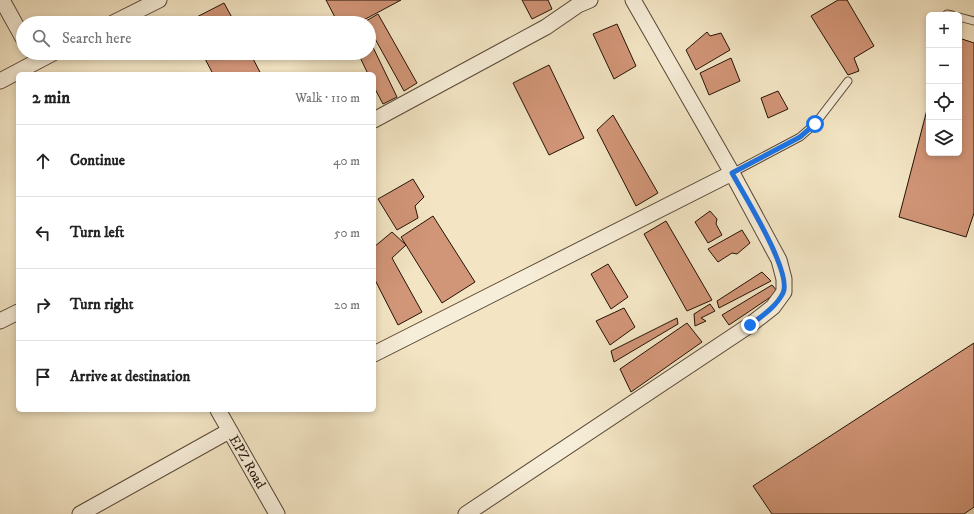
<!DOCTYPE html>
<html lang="en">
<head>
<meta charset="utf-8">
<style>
  body { margin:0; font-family:"IM FELL DW Pica",serif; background:#f2f2f2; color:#222 }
  .controls { position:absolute; right:12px; top:12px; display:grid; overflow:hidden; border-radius:6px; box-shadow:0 2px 6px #0003 }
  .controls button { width:36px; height:36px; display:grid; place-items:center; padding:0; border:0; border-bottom:1px solid #e0e0e0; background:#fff; color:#222; font:20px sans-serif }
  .stop { position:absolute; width:12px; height:12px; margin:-9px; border:3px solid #1a73e8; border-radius:50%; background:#fff }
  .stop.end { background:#1a73e8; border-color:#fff; box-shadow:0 1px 4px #0008 }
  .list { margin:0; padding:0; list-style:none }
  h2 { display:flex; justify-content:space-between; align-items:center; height:52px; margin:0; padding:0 16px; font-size:17px }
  h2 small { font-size:13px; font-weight:400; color:#767676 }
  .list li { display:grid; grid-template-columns:26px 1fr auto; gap:12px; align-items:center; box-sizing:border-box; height:72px; padding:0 16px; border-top:1px solid #e0e0e0 }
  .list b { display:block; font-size:15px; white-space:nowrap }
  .list em { font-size:13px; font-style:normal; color:#767676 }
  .icon { flex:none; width:22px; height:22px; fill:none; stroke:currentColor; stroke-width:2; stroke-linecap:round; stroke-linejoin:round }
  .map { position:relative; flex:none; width:974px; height:514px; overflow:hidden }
  .search { position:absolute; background:#fff; box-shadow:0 2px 6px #0003; left:16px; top:16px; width:360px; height:44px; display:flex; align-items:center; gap:10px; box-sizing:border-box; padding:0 14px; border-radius:22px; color:#767676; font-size:15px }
  .panel { position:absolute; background:#fff; box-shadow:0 2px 6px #0003; left:16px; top:72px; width:360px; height:340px; border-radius:6px }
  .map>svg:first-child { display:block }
  .building { fill:#d19577; stroke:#251205 }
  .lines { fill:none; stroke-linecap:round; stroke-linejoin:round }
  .service-casing { stroke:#584735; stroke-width:9 }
  .minor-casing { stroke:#584735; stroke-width:17 }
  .service { stroke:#f7eed9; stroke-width:7 }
  .minor { stroke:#f7eed9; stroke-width:15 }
  .route { stroke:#1a73e8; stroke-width:5 }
  .labels { text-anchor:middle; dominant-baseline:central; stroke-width:3; stroke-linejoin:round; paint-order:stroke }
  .street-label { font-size:14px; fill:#251205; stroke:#f7eed9 }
</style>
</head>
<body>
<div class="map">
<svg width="974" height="514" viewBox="0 0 974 514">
  <rect width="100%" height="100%" fill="#f3e5c4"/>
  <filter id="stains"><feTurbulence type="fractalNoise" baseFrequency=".005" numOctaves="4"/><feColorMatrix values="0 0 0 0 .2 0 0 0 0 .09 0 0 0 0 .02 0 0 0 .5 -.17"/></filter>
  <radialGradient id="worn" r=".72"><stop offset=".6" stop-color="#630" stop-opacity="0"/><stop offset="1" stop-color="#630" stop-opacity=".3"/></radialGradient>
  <path class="building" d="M326,0H401L358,23H338Z
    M522,0H548L552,9L532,19Z
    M838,0H847L874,46L854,58L859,71L848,75L811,16Z
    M224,3L235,23H187V22Z
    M378,14L417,83L404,91L369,28V23L366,21Z
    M617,24L636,66L614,79L593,34Z
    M707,32L710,36L721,33L730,50L696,70L686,50Z
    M959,38L974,43V213L966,237L899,217L929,102V153H959Z
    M369,39L397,97L383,104L374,87V74H368L358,53H369Z
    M202,53H250L261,74H213Z
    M731,58L740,81L709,95L700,73Z
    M549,65L584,138L549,155L513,83Z
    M778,91L788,109L768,118L761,98Z
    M613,115L658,193L636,206L597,130Z
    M413,179L424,197L415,206L418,218L397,230L378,199Z
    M710,211L717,219L716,224L722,235L708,243L695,222Z
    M433,216L475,282L442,303L401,237Z
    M666,221L712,300L687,311L644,234Z
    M742,230L750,243L737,254L732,253L718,262L708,249Z
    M392,232L406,245L392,258L422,312L398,325L374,278V247Z
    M608,264L628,297L611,309L591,274Z
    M762,272L771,281L719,308L717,301Z
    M772,285L778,292L729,325L722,315Z
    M710,304L715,311L701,318L706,321L695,326L694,314Z
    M624,308L635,327L610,345L596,321Z
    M677,318L678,324L614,362L611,351Z
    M687,323L702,342L631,392L620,369Z
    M974,343V507L964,514H772L753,486Z"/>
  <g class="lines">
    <defs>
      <path id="service" d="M947,14L952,15
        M959,17L974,21
        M732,173L800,137L815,124L848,81"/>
      <path id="minor" d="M2,0L23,38
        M113,23L159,0
        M0,81L53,53
        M374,120L546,27L578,5L590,0
        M0,321L18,312
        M374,354L732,173
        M218,410L277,514
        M80,514L229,431
        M466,514L750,325L773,307L784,292V279L779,260L732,173L633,0"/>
    </defs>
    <use href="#service" class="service-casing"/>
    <use href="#minor" class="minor-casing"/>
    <use href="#service" class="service"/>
    <use href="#minor" class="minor"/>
  </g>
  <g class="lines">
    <path class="route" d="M750,325C762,316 776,307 783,293C793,273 743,193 732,173L800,137L815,124"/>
  </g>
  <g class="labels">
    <g class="street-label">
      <text transform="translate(247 462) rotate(60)">EPZ Road</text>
    </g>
  </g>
  <rect width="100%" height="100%" filter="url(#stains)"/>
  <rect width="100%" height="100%" fill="url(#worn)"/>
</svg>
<div class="controls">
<button>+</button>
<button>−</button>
<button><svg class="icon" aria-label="locate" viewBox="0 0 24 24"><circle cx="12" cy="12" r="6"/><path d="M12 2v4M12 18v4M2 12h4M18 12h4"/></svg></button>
<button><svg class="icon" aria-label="layers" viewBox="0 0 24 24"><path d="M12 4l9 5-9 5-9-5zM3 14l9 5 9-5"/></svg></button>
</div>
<div class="stop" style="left:815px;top:124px"></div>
<div class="stop end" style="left:750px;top:325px"></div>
<div class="search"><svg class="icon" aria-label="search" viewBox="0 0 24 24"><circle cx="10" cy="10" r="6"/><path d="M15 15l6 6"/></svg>Search here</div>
<section class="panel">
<h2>2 min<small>Walk · 110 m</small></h2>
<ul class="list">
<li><svg class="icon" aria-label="ahead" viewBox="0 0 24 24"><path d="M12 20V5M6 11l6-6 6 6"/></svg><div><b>Continue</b></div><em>40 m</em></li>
<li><svg class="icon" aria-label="left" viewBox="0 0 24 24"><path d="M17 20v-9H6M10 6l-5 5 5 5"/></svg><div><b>Turn left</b></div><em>50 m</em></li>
<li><svg class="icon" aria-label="right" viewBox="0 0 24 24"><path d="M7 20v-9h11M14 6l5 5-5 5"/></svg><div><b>Turn right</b></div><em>20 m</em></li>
<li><svg class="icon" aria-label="arrive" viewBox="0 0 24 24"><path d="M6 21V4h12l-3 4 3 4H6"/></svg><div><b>Arrive at destination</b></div></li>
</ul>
</section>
</div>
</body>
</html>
